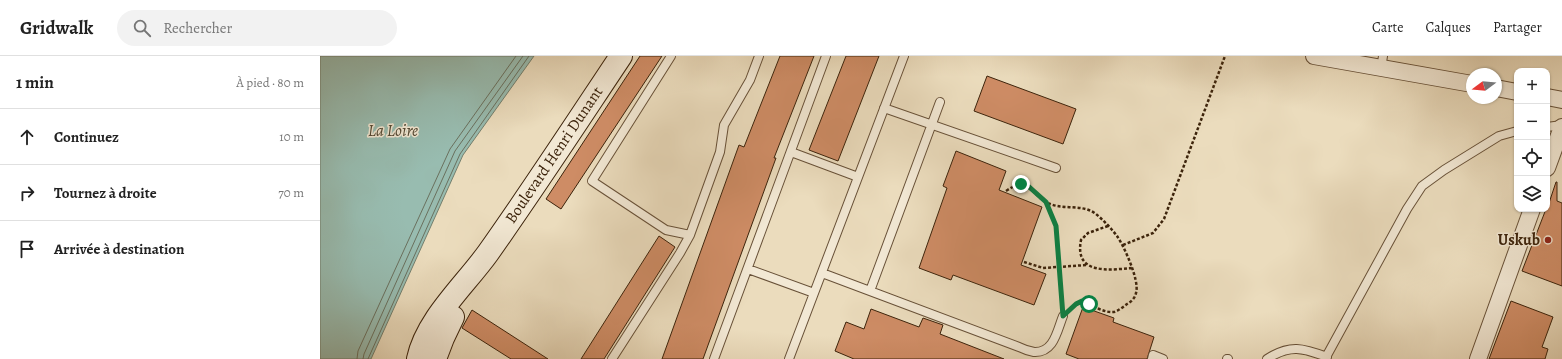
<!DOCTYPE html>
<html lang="fr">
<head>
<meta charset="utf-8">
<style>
  body { margin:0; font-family:Alegreya,serif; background:#f2f2f2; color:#222 }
  .controls { position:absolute; right:12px; top:12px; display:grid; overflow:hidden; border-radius:8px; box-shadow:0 1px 3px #0004 }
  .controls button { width:36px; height:36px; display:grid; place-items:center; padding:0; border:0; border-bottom:1px solid #e0e0e0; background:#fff; color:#222; font:20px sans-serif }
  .compass { position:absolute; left:1146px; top:12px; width:36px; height:36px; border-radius:50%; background:#fff; box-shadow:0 1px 3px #0004; rotate:254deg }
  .stop { position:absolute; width:12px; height:12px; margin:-9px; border:3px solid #0b8043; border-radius:50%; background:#fff }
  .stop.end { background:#0b8043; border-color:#fff; box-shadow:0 1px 4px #0008 }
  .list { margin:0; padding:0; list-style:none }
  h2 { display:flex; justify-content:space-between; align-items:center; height:52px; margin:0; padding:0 16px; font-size:17px }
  h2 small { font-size:13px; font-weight:400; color:#767676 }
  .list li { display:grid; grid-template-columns:26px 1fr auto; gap:12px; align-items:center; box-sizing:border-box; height:56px; padding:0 16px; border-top:1px solid #e0e0e0 }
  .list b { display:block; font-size:15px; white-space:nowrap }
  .list em { font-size:13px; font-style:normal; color:#767676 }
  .icon { flex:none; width:22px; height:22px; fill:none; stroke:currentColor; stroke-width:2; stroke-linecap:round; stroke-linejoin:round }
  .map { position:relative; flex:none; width:1242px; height:303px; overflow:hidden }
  header { display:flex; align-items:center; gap:24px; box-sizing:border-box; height:56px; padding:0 20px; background:#fff; border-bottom:1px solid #e0e0e0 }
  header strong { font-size:19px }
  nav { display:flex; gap:22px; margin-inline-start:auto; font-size:14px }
  .search { width:280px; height:36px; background:#f2f2f2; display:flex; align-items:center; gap:10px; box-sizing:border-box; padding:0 14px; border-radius:22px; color:#767676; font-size:15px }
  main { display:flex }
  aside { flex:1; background:#fff }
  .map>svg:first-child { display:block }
  .water { fill:#98bcb0; stroke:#737f6e }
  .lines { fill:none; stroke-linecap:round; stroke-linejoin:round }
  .shore { stroke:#6a705e; stroke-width:1 }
  .building { fill:#ce8c65; stroke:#3c230b }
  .lane-casing { stroke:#685138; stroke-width:10 }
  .street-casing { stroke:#685138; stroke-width:18 }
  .secondary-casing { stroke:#3c230b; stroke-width:24 }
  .path { stroke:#3c230b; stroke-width:2.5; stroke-dasharray:3 2; stroke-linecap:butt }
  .lane { stroke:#f2e8d4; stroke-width:8 }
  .street { stroke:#f2e8d4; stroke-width:16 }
  .secondary { stroke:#f2e8d4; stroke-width:22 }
  .route { stroke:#0b8043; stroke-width:5 }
  .poi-dot { fill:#8f2418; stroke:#f2e8d4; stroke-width:1.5 }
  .labels { text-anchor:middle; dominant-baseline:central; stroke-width:3; stroke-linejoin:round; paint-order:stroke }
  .street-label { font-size:16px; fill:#3c230b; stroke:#f2e8d4 }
  .poi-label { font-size:16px; font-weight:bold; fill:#3c230b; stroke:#f2e8d4; text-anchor:end }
  .water-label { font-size:17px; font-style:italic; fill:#534934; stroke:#f2e8d4 }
</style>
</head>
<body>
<header>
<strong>Gridwalk</strong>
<div class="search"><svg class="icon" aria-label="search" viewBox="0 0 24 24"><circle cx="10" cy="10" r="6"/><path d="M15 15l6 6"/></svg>Rechercher</div>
<nav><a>Carte</a><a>Calques</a><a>Partager</a></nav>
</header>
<main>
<aside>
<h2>1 min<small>À pied · 80 m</small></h2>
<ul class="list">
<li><svg class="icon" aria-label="ahead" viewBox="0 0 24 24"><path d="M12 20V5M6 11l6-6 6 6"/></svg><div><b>Continuez</b></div><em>10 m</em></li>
<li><svg class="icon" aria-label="right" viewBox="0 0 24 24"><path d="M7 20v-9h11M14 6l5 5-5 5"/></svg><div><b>Tournez à droite</b></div><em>70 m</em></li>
<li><svg class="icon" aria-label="arrive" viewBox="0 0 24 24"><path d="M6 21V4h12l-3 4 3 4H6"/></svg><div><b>Arrivée à destination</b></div></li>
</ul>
</aside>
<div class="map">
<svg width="1242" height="303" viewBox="0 0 1242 303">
  <rect width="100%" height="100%" fill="#ebdcbd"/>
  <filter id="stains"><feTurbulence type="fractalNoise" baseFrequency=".005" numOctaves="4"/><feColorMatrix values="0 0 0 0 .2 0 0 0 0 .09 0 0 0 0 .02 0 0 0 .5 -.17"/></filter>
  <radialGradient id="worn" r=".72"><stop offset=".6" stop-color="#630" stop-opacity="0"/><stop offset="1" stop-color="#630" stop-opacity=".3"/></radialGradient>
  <path class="water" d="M0,0H214L143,99L51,303H0Z"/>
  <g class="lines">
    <path class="shore" d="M37,303L38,295L130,93L196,0
      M43,303L44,298L135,95L203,0
      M48,303L140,98L209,0"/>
  </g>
  <path class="building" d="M320,0H342L241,153L226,143Z
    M460,0H494L454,102H456L383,303H342L419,89L424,91Z
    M526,0H559L518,105L489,94Z
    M667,20L756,53L743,88L654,55Z
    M636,95L686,115L679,134L722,151L701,209L726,218L714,249L633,219L631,224L599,212L627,132L623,130Z
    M1236,126H1237V145L1242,147V230L1202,215L1226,153H1227Z
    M339,180L355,191L284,303H261Z
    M1191,245L1233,261L1222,291L1228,293L1225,303H1169Z
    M763,251L794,262L793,266L834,281L827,303H759L746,298Z
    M551,253L599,271L603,262L623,269L620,278L684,303H534L515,295L526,266L544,273Z
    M152,254L228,303H191L142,272Z"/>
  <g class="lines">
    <defs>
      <path id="lane" d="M351,0L272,125L346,174L370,179L400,96L404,69L430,24L439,0
        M1061,13L1063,0
        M564,52L736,112
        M1227,71L1242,69
        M471,96L538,121
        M428,213L494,237
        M502,217L699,291C703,293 709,295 714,296C734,297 737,275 743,260
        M550,235L620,46
        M292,303L360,197L370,179
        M394,303L506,0
        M469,303L584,0
        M832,303L833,299L843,303
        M907,303H908
        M947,303C970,288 983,292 1007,301
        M1005,303L1087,153L1102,130L1124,114L1179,80L1197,75"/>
      <path id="street" d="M994,0L1152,28
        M1176,32L1197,36
        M1227,41L1242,44
        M1227,112L1242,71
        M1158,303L1212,153"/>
      <path id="secondary" d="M98,303C106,264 145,229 168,197C214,132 257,66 301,0
        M115,303L123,282L133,261"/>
    </defs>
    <use href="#lane" class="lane-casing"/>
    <use href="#street" class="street-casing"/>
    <use href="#secondary" class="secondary-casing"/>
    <path class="path" d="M686,135C709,119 709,136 726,146C741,155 762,147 776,158C784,165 791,172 797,180C804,190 820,225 816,237C815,242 811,246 807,248C803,251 798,255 794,256C783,257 772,249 762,245L750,253
      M726,146L736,170L742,251
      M788,170L768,177L761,184C754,219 789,214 812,212
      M803,189L833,177L844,163L905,0
      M704,206L723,212L767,209"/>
    <use href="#lane" class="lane"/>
    <use href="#street" class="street"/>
    <use href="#secondary" class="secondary"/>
  </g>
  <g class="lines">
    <path class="route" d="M701,128L707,129L726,146L736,170L743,260L756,248L762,245L769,248"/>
  </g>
  <circle class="poi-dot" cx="1228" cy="184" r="4"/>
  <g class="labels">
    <g class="street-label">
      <text transform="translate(234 99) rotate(-56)">Boulevard Henri Dunant</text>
    </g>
    <g class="poi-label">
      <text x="1220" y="184">Uskub</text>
    </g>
    <g class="water-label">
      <text x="73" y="74">La Loire</text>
    </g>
  </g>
  <rect width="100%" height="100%" filter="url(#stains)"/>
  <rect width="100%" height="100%" fill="url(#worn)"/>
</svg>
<div class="controls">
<button>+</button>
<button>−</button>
<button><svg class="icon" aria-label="locate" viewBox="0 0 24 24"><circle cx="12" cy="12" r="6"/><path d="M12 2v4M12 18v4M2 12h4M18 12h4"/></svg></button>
<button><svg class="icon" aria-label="layers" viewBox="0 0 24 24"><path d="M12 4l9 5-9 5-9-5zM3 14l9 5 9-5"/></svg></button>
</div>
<svg class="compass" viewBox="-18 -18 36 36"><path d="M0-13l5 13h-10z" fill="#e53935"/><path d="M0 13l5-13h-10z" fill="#767676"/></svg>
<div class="stop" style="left:769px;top:248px"></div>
<div class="stop end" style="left:701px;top:128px"></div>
</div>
</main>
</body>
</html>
